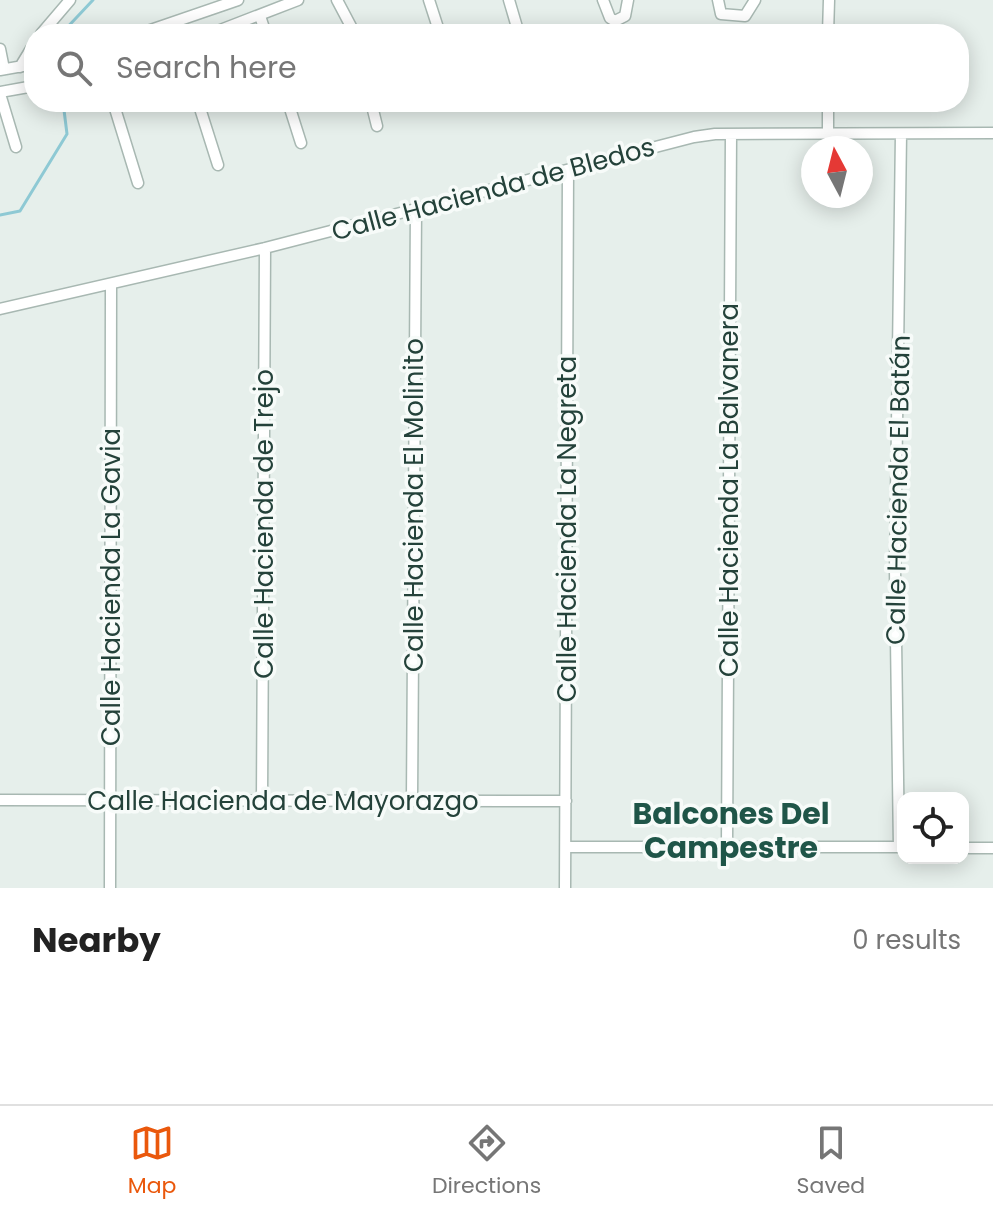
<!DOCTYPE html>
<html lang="en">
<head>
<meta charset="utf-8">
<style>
  body { margin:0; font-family:Poppins,sans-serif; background:#f2f2f2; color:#222 }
  .controls { position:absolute; right:24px; bottom:24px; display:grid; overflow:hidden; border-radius:16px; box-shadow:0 4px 20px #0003 }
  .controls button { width:72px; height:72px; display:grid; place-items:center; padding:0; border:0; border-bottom:2px solid #e0e0e0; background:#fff; color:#222; font:40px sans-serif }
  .compass { position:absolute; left:801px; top:136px; width:72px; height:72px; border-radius:50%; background:#fff; box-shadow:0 4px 20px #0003; rotate:353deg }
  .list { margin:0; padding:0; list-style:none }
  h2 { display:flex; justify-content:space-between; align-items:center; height:104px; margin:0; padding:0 32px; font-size:34px }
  h2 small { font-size:26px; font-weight:400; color:#767676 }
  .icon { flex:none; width:44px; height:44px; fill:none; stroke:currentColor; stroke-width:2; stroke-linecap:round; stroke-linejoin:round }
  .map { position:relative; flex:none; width:993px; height:888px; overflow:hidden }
  .search { position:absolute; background:#fff; box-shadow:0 4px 20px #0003; left:24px; right:24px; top:24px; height:88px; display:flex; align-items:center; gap:20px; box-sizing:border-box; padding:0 28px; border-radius:32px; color:#767676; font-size:30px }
  .sheet { height:216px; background:#fff }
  nav { display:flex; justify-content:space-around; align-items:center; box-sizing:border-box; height:112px; border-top:2px solid #e0e0e0; background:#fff; font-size:22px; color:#767676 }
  nav a { display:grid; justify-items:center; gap:4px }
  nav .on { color:#ea580c }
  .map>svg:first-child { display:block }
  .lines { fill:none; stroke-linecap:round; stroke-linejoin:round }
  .stream { stroke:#8ec9d4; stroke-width:3 }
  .street-casing { stroke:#a8b8b2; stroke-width:13 }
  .street { stroke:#fff; stroke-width:10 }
  .labels { text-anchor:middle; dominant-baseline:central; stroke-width:7; stroke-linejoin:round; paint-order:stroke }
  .street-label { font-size:26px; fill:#24423a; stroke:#f7fbf9 }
  .quarter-label { font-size:30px; font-weight:bold; fill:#1f5548; stroke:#f7fbf9 }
</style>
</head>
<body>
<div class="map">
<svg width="993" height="888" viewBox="0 0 993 888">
  <rect width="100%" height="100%" fill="#e6efeb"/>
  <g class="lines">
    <path class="stream" d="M61,34L93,0
      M0,215L20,211L67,134L63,102"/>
    <defs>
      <path id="street" d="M337,0L355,34
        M429,0L440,34
        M509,0L519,34
        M603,0L610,18L615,21L625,16L628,0
        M718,0L721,14L745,16L755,0
        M260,16L266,34
        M41,34L70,0
        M139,34L238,0
        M210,34L298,0
        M828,34L829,0
        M0,49L4,69
        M20,67L34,44
        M0,70L34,64
        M0,92L34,86
        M0,94L16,147
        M113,102L138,183
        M198,102L218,165
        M288,102L301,143
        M371,102L377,126
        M457,102L458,105
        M828,134V102
        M0,309L265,248L694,137L715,134L993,133
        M0,800L566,801
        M262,800L265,248
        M412,800L416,209
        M727,846L731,134
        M567,847H903
        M899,847L895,570L901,134
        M963,848H993
        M110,888L111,286
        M565,888L568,170"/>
    </defs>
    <use href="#street" class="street-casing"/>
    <use href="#street" class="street"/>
  </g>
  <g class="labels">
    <g class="street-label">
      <text transform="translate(493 189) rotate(-15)">Calle Hacienda de Bledos</text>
      <text transform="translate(729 490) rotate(-90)">Calle Hacienda La Balvanera</text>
      <text transform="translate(898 490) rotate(-89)">Calle Hacienda El Batán</text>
      <text transform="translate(414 505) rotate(-90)">Calle Hacienda El Molinito</text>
      <text transform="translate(264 524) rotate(-90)">Calle Hacienda de Trejo</text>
      <text transform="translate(567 529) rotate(-90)">Calle Hacienda La Negreta</text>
      <text transform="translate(111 587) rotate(-90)">Calle Hacienda La Gavia</text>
      <text x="283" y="801">Calle Hacienda de Mayorazgo</text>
    </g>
    <g class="quarter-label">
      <text x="731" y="813">Balcones Del<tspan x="731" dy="34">Campestre</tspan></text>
    </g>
  </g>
</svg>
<div class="controls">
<button><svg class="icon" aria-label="locate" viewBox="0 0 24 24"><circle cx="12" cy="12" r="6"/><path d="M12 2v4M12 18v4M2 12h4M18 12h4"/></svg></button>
</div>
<svg class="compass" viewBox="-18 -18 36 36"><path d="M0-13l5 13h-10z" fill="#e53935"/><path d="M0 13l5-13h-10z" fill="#767676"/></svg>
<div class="search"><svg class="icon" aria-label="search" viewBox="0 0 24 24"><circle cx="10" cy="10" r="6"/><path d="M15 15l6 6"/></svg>Search here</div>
</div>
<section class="sheet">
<h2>Nearby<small>0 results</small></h2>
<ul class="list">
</ul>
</section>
<nav>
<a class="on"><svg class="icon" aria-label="map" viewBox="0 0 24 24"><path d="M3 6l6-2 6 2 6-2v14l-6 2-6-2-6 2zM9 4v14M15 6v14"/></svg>Map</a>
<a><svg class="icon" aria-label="directions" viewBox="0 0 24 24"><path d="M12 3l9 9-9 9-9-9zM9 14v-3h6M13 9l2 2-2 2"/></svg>Directions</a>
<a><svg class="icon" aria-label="saved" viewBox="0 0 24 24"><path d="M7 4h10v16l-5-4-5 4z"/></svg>Saved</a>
</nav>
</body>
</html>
